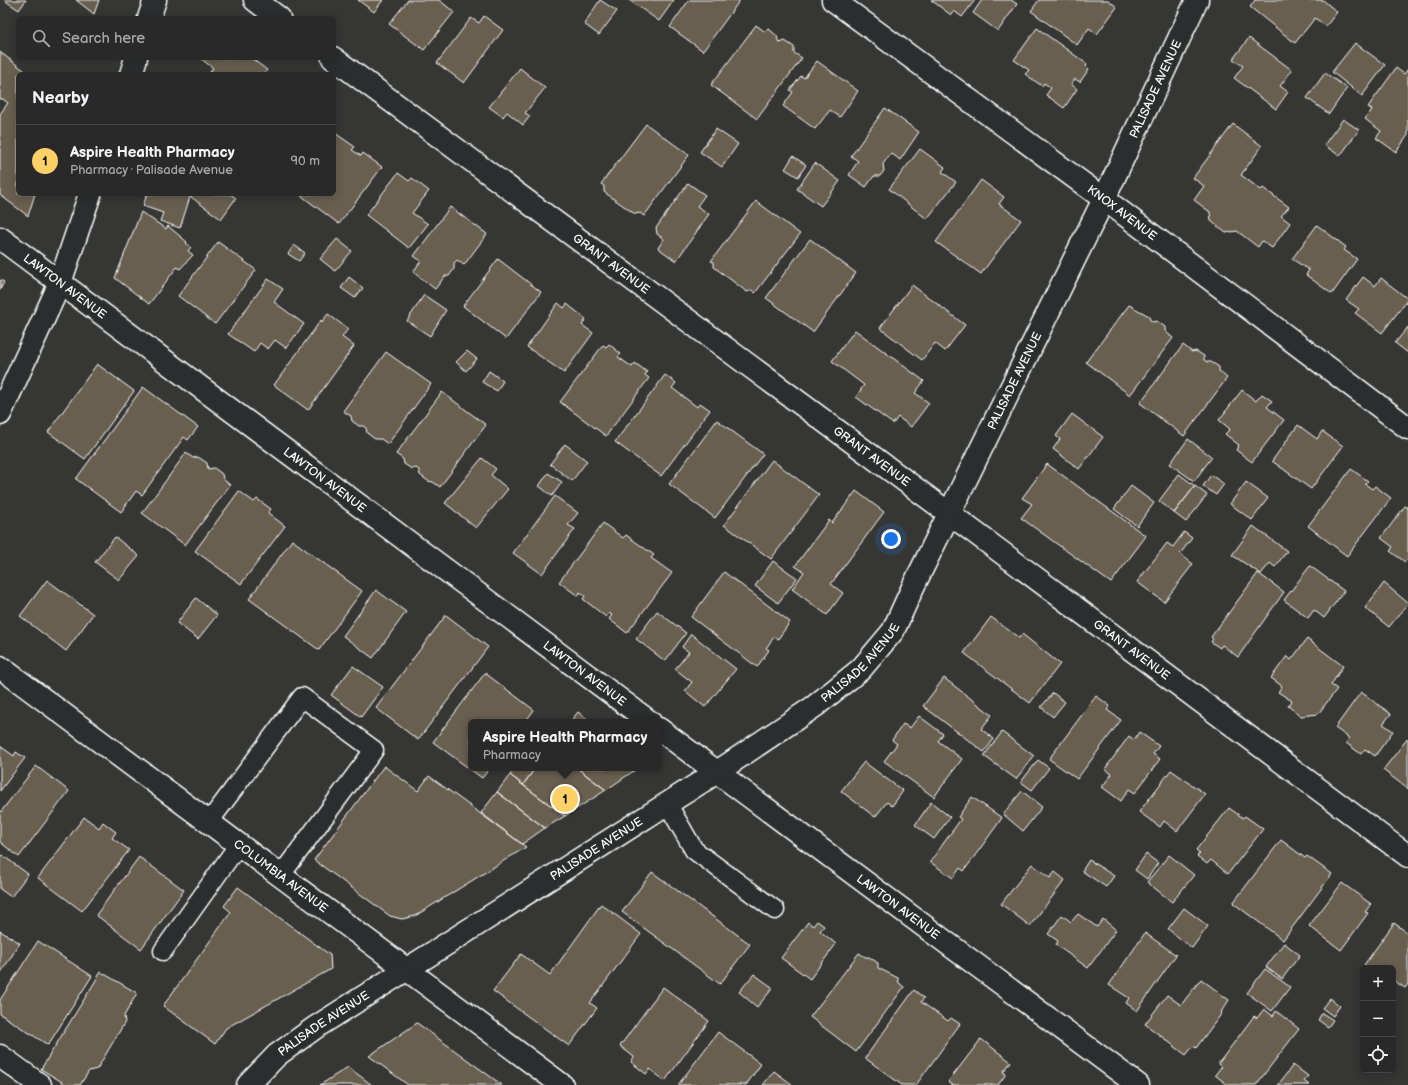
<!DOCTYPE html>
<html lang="en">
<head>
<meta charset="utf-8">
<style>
  body { margin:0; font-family:"Balsamiq Sans",sans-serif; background:#303130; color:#f1f3f6 }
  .controls { position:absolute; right:12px; bottom:12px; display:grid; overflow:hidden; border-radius:6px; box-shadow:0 2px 10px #0003 }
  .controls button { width:36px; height:36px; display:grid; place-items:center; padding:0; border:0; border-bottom:1px solid #444545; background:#282928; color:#f1f3f6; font:20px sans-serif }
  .you { position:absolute; left:891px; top:539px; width:14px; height:14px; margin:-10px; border:3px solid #fff; border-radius:50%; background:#1a73e8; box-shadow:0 0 0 6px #1a73e833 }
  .badge { display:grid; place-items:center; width:26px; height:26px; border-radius:50%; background:#ffd166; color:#111; font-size:13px; font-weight:700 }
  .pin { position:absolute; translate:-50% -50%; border:2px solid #fff; box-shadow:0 1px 4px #0006 }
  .popup { position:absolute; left:468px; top:719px; width:194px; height:52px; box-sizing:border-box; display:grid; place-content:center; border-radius:6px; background:#282928; filter:drop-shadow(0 1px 3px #0005); font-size:13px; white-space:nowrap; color:#a5a6a8 }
  .popup b { font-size:15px; color:#f1f3f6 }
  .popup::after { content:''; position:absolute; left:50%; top:100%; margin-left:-8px; border:8px solid transparent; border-top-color:#282928 }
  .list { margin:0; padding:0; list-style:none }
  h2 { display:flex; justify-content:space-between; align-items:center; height:52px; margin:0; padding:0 16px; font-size:17px }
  h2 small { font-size:13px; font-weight:400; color:#a5a6a8 }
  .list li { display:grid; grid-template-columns:26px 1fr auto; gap:12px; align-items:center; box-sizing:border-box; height:72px; padding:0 16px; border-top:1px solid #444545 }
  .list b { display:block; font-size:15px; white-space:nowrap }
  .list p { margin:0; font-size:13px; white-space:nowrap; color:#a5a6a8 }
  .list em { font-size:13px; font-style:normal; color:#a5a6a8 }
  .icon { flex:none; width:22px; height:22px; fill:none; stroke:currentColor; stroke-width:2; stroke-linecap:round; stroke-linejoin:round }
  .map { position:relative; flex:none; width:1408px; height:1085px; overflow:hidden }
  .search { position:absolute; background:#282928; box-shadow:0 2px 10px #0003; left:16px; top:16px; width:320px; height:44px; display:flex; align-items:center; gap:10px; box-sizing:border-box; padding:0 14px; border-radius:6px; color:#a5a6a8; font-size:15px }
  .panel { position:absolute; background:#282928; box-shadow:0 2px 10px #0003; left:16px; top:72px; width:320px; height:124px; border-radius:6px }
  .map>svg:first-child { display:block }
  .building { fill:#675e4f; stroke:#fff }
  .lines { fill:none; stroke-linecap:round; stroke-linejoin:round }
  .lane-casing { stroke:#fff; stroke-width:21 }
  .street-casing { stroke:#fff; stroke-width:25 }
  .secondary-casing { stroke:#fff; stroke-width:25 }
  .lane { stroke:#2a2d2e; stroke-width:18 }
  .street { stroke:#2a2d2e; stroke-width:22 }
  .secondary { stroke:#2a2d2e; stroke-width:22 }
  .labels { text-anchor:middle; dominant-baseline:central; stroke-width:3; stroke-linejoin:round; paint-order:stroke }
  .street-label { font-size:12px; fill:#fff; stroke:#2a2d2e }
</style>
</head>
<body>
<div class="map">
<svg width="1408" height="1085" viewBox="0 0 1408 1085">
  <rect width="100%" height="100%" fill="#363735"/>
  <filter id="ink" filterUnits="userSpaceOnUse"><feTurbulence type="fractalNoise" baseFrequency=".025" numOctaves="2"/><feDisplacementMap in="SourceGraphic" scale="8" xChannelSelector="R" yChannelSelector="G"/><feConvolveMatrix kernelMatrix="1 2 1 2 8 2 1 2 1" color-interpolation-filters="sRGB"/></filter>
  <g filter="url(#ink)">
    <path class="building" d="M4,0H26L19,10Z
      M76,0H99L94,14Z
      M358,0H383L374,12Z
      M408,0H439L454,12L424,50L389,24Z
      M600,0L617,11L599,35L584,24Z
      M629,0H674L659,21Z
      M689,0H740L703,51L670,27Z
      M931,0H975L962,17L954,11L951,15Z
      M982,0H1011L1017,4L998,31L973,13Z
      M1039,0H1108L1117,7L1097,34L1089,28L1077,45L1031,11Z
      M1255,0H1323L1337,12L1326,26L1315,18L1295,43L1250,7Z
      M484,16L503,30L464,83L437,63L471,18L479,23Z
      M756,25L764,31L769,29L777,36L778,41L780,43L785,41L794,47V53L802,58L757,119L711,85Z
      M1037,28L1087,64L1086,66L1089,69L1080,82L1075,79L1071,84L1077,89L1064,108L1046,95L1051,88L1044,83L1042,86L1025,74L1029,70L1014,60Z
      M1249,38L1292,70L1280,86L1288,92L1276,109L1234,78L1243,66L1233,59Z
      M1355,43L1385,65L1362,96L1332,72Z
      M0,52L29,74H18V194H35L28,216L0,195V114L8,103L3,99H0Z
      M200,58H251L267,70L264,74H212L210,72L213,68Z
      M817,61L858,91L840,117L830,110L815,129L783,106L793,92L790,90L801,76L804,78Z
      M520,68L545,88L525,113L530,116L523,125L507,112L503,117L489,107Z
      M1396,68L1404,74L1408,69V135L1396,152L1376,138L1381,131L1365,119L1372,110L1368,107Z
      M1325,73L1347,88L1329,114L1307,98Z
      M885,108L919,132L900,160L891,153L883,164L884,171L880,176H874L866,187L849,175L858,161L851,156Z
      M1343,119L1359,130L1340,156L1324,145Z
      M646,124L689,155L644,216L640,213L635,214L604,192V186L601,184Z
      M1233,124L1262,146L1241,175L1261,190L1263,188L1289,207L1281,216L1290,223L1272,248L1262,241L1258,247L1237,231L1226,233L1211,221L1210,212L1194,200L1204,186L1193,178Z
      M716,129L738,144L722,167L700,152Z
      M335,133L355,147L352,150L361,156L363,153L382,167L339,224L299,194H334Z
      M920,149L945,167L942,172L956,182L927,219L889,189Z
      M793,156L806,165L798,177L785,169Z
      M815,163L840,181L821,206L797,189Z
      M398,173L409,181L412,178L429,191L412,213L428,224L409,248L366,215Z
      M981,180L1004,197L999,204L1021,220L981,274L936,242Z
      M688,183L705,195L697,206L709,214L676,261L658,248L664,239L657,234L656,228Z
      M147,194H191L180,228L160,221L163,213L143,206Z
      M193,194H230L236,198L221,219L191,197Z
      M756,201L800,234L755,293L752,290L747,292L714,267V262L711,261Z
      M450,207L487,234L464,265L457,260L454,263V269L449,276H445L435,289L413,272L421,261L414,256Z
      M141,212L166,229L168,226L187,242L186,243L191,247L188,251L193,255L180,269L177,267L149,304L115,278Z
      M1317,225L1346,247L1344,250L1357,259L1332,294L1306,275L1309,270L1292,259Z
      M337,239L352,251L335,271L320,259Z
      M810,239L856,273L813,332L766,298Z
      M218,242L256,270L215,324L178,296Z
      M294,245L305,253L299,261L288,254Z
      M498,259L541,292L506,339L463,306Z
      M349,277L363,288L355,298L341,288Z
      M1363,277L1375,286L1381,278L1408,299L1382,333L1355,313L1359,309L1346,300Z
      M268,279L283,289L274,302L304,324L286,348L275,340L268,349L260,343L254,352L228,334Z
      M0,280L4,282L0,290Z
      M912,285L965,325L945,351L935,343L922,360L880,328Z
      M424,295L446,310L430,336L407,321Z
      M558,303L564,308L567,304L586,319L582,325L593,333L564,373L527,347Z
      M1129,305L1149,316L1150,320L1153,322L1157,321L1165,327V331L1173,338L1130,395L1086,362Z
      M328,314L348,329L342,337L354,346L308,410L274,385L321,320L322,322Z
      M1408,327V353L1395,343Z
      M855,330L924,381L915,393L929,403L911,427L898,417L893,424L856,397L864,385L832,361Z
      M609,344L621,354L618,357L632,367L635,363L647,372L645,375L649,378L606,436L560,402L603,345L606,347Z
      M1183,345L1192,352L1196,351L1204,356V360L1207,362H1211L1219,367V371L1227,378L1184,436L1140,403Z
      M467,351L477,359L466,371L456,362Z
      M386,352L431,384L388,444L381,439H375L367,433L366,428L363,426H359L352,421L351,416L343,411Z
      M97,364L134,391L85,459L48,432Z
      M489,371L503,381L497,391L482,382Z
      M665,375L676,383L672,388L697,407L700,403L710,410L661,476L615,442Z
      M143,387L198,427L188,440L184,437L142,495L136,491L121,512L76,479Z
      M1242,390L1256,401L1262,394L1272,401L1267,407L1284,420L1252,462L1236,450L1239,445L1225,434L1230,429L1219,420Z
      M442,392L486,425L440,487L433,482L428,481L420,475L419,470L416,468L412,469L404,464L403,459L396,454Z
      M1072,414L1103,437L1079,469L1053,449L1060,439L1056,436Z
      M717,420L763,454L715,518L669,484Z
      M1298,425L1317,439L1322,431L1343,446L1311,489L1272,461Z
      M1188,439L1212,457L1194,481L1170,464Z
      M565,444L587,461L572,481L550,464Z
      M186,453L193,458L198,457L207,463L208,469L214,468L222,474L223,479L230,485L185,545L142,513Z
      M482,458L496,469L491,475L508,489L476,528L445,503Z
      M772,460L819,495L771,559L724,525Z
      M1047,464L1146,536L1111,583L1021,518L1032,504L1022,498Z
      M1351,469L1368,481L1365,484L1372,489L1375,486L1391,498L1347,556L1308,526Z
      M548,473L562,482L552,496L539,486Z
      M1179,474L1195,486L1174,513L1159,501Z
      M1211,475L1224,484L1216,495L1203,486Z
      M1246,482L1268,498L1252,520L1230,504Z
      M1131,486L1154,503L1137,526L1114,509Z
      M1195,486L1207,495L1186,522L1174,513Z
      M239,491L254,502L257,499L271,509L268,513L285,526L241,584L195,551Z
      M856,491L884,512L831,584L843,593L827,615L792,589L804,572L795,566L829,520L832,523Z
      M555,496L578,513L568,525L575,529L542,574L513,553Z
      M1405,506L1408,508V558L1405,562L1390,551L1393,547L1381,538Z
      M603,523L623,538L626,535L654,555L651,558L672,573L627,633L609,619L612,615L609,613L606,617L583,599L585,596L580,592L578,596L559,582Z
      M1253,526L1287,551L1275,567L1270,563L1261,574L1232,555Z
      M1184,532L1192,538L1180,554L1193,564L1164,602L1137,582L1167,543L1173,547Z
      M115,537L139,556L119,580L95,562Z
      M292,540L362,591L319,650L249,599Z
      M773,561L797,578L778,603L755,586Z
      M1310,566L1344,591L1324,618L1314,610L1308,618L1284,600Z
      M724,572L790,622L778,639L774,637L766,648L769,650L757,667L691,617Z
      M1258,573L1284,592L1238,657L1222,645L1220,648L1211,642L1213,639L1211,637Z
      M47,580L93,614L66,651L20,616Z
      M1384,583L1408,603L1389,627L1365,608Z
      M376,590L406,612L373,658L343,636Z
      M196,598L217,615L198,639L177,623Z
      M657,611L686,633L665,661L636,639Z
      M446,615L488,647L418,740L376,708Z
      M991,617L1019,638L1022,634L1060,664L1030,703L964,653Z
      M691,634L736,669L705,707L685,691L692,682L675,669L689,652L682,647Z
      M1307,639L1343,666L1331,685L1337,689L1318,714L1301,716L1288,706L1292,701L1278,692L1282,686L1271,678L1287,656L1291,660Z
      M353,666L383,687L361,717L331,695Z
      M485,673L534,710L525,722H471V768H490L482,778L433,742Z
      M944,678L992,715L981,729L994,739L984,752L923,706Z
      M1361,692L1391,714L1383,724L1393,731L1375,756L1365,749L1361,754L1346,743L1349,738L1335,728Z
      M1053,693L1065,702L1053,717L1041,707Z
      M1096,696L1110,706L1107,710L1121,720L1077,779L1049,759Z
      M578,712L591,722H570Z
      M919,716L943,734L938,741L962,759L934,797L884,761L897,744L892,740L903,724L910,728Z
      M1002,732L1034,756L1016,779L984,756Z
      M1139,732L1159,746L1153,754L1160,759L1135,793L1129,789L1121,801L1102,787L1112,774L1105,769L1129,736L1134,740Z
      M1408,738V789L1383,770Z
      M0,746L14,756L16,752L25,758L0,791Z
      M1038,760L1049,768L1032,790L1021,782Z
      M864,762L903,791L892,806L887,802L875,817L841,791Z
      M36,766L69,791L19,857L0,842V813Z
      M384,766L418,791L429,776L526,847L415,916L402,919L390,916L314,860Z
      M515,768H535L523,785L510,775Z
      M535,768H577L606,790L565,816L523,785Z
      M577,768H638L606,790Z
      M1171,770L1205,794L1177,831L1164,821L1160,827L1139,812Z
      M510,775L523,785L565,816L545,828L497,792Z
      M1022,791L1042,807L1023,831L1003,814Z
      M497,792L545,828L522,844L481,813Z
      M972,797L1002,818L964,871L960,868L953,878L930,862L961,819L958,817Z
      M931,802L950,817L934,839L915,825Z
      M1229,808L1243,818L1245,816L1263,829L1228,874L1211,860L1207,864L1197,856L1200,853L1196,850Z
      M84,817L99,828L103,822L116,832L112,838L129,850L82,911L38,878Z
      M1281,840L1305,858L1307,856L1332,874L1283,940L1233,903Z
      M1146,854L1158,863L1147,879L1135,870Z
      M2,855L28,874L11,897L0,889V857Z
      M1169,855L1194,875L1172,902L1147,882Z
      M139,857L184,890L141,949L96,915Z
      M1089,860L1114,876L1106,887L1082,871Z
      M1032,864L1050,878L1055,872L1065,880L1030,926L1001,904Z
      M652,872L750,944L720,984L622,912Z
      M1342,883L1371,904L1365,912L1368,913L1341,950L1309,926Z
      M238,887L330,955L331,969L226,1028L215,1044L163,1006L231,912L224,906Z
      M601,904L641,934L590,1003L597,1008L569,1046L493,991L521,954L550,975Z
      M1184,908L1208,926L1192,948L1168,929Z
      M1078,914L1097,927L1103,919L1116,930L1088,968L1056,945L1058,941L1048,934L1062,915L1071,922Z
      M817,921L824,926L820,931L836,944L810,979L781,958L808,922L813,926Z
      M1394,923L1408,933V984L1405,988L1393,980V968H1369L1364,965Z
      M0,931L20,943L0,974Z
      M1145,933L1176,955L1137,1011L1126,1003L1129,998L1109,985Z
      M38,941L92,976L48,1045L0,1014V1000Z
      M1284,943L1300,955L1282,979L1266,967Z
      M859,953L865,957H869L878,963V968L898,978L899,983L904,987L856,1052L810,1017Z
      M1265,969L1290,987L1272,1011L1247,993Z
      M101,972L137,993L124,1016L125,1022L97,1069L89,1071L80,1085H67L41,1069Z
      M754,974L773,988L757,1007L739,992Z
      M1201,979L1229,1000L1221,1012L1222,1013L1196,1048L1193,1046L1186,1055L1145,1024L1167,995L1181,1005Z
      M663,987L709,1021L665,1081L650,1069L646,1074L631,1062L634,1057L620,1046Z
      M914,990L924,998L921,1002L948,1021L951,1018L960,1024L916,1085H902L865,1058Z
      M1330,998L1340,1006L1333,1016L1322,1008Z
      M1264,1009L1273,1016L1276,1011L1299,1029L1256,1085H1228L1215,1075L1221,1067L1218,1064L1254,1016L1257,1018Z
      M1322,1013L1333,1020L1328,1027L1318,1020Z
      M417,1023L502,1085H408L369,1056Z
      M718,1032L761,1064L746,1085H678Z
      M981,1039L1011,1062L1003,1072L1006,1074L998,1085H953L948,1082Z
      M1293,1065L1308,1076L1304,1081L1309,1085H1278Z
      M348,1067L372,1085H320Z
      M774,1071L793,1085H763Z"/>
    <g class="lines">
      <defs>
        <path id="lane" d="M667,803L694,850L775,910
          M209,822L302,697L374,750L281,875
          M163,951L239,844"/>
        <g id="street">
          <path d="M255,0L279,18"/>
          <path id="s1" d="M833,0L1104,199L1408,428"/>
          <path d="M149,18L155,0"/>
          <path id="s2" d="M333,58L950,514L1408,856"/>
          <path d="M131,74L136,58"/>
          <path id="s3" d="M0,238L650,722"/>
          <path d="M0,414L60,283L90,194"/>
          <path id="s4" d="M0,667L562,1085"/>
          <path id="s5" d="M659,729L1138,1085"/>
          <path d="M0,1056L40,1085"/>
        </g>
        <g id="secondary">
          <path id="s6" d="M248,1085L277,1055L316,1027L717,772L815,706L861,669L893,631L913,587L1104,199L1197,0"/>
        </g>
      </defs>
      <use href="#lane" class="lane-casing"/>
      <use href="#street" class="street-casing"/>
      <use href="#secondary" class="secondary-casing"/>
      <use href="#lane" class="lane"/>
      <use href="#street" class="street"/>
      <use href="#secondary" class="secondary"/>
    </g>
  </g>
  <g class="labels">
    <g class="street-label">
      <text stroke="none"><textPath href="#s6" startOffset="1394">PALISADE AVENUE</textPath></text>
      <text stroke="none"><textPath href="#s1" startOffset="359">KNOX AVENUE</textPath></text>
      <text stroke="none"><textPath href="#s2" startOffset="346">GRANT AVENUE</textPath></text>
      <text stroke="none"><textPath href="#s3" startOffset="81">LAWTON AVENUE</textPath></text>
      <text stroke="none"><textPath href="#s6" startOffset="1070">PALISADE AVENUE</textPath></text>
      <text stroke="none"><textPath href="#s2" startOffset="670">GRANT AVENUE</textPath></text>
      <text stroke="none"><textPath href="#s3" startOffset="405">LAWTON AVENUE</textPath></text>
      <text stroke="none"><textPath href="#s2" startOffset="994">GRANT AVENUE</textPath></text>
      <text stroke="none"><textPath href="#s6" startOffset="746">PALISADE AVENUE</textPath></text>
      <text stroke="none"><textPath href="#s3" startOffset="729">LAWTON AVENUE</textPath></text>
      <text stroke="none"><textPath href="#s6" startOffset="422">PALISADE AVENUE</textPath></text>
      <text stroke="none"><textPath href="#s4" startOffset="350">COLUMBIA AVENUE</textPath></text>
      <text stroke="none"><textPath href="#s5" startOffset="298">LAWTON AVENUE</textPath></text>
      <text stroke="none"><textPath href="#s6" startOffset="98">PALISADE AVENUE</textPath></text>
    </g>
  </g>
</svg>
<div class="controls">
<button>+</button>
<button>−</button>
<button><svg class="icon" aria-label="locate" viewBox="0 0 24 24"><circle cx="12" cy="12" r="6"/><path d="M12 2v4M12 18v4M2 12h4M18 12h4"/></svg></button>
</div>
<div class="you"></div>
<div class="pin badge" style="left:565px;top:799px">1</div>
<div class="popup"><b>Aspire Health Pharmacy</b>Pharmacy</div>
<div class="search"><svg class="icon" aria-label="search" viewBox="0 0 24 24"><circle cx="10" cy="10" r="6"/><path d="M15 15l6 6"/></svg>Search here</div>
<section class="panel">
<h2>Nearby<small></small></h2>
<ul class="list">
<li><span class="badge">1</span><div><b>Aspire Health Pharmacy</b><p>Pharmacy · Palisade Avenue</p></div><em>90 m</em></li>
</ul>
</section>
</div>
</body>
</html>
